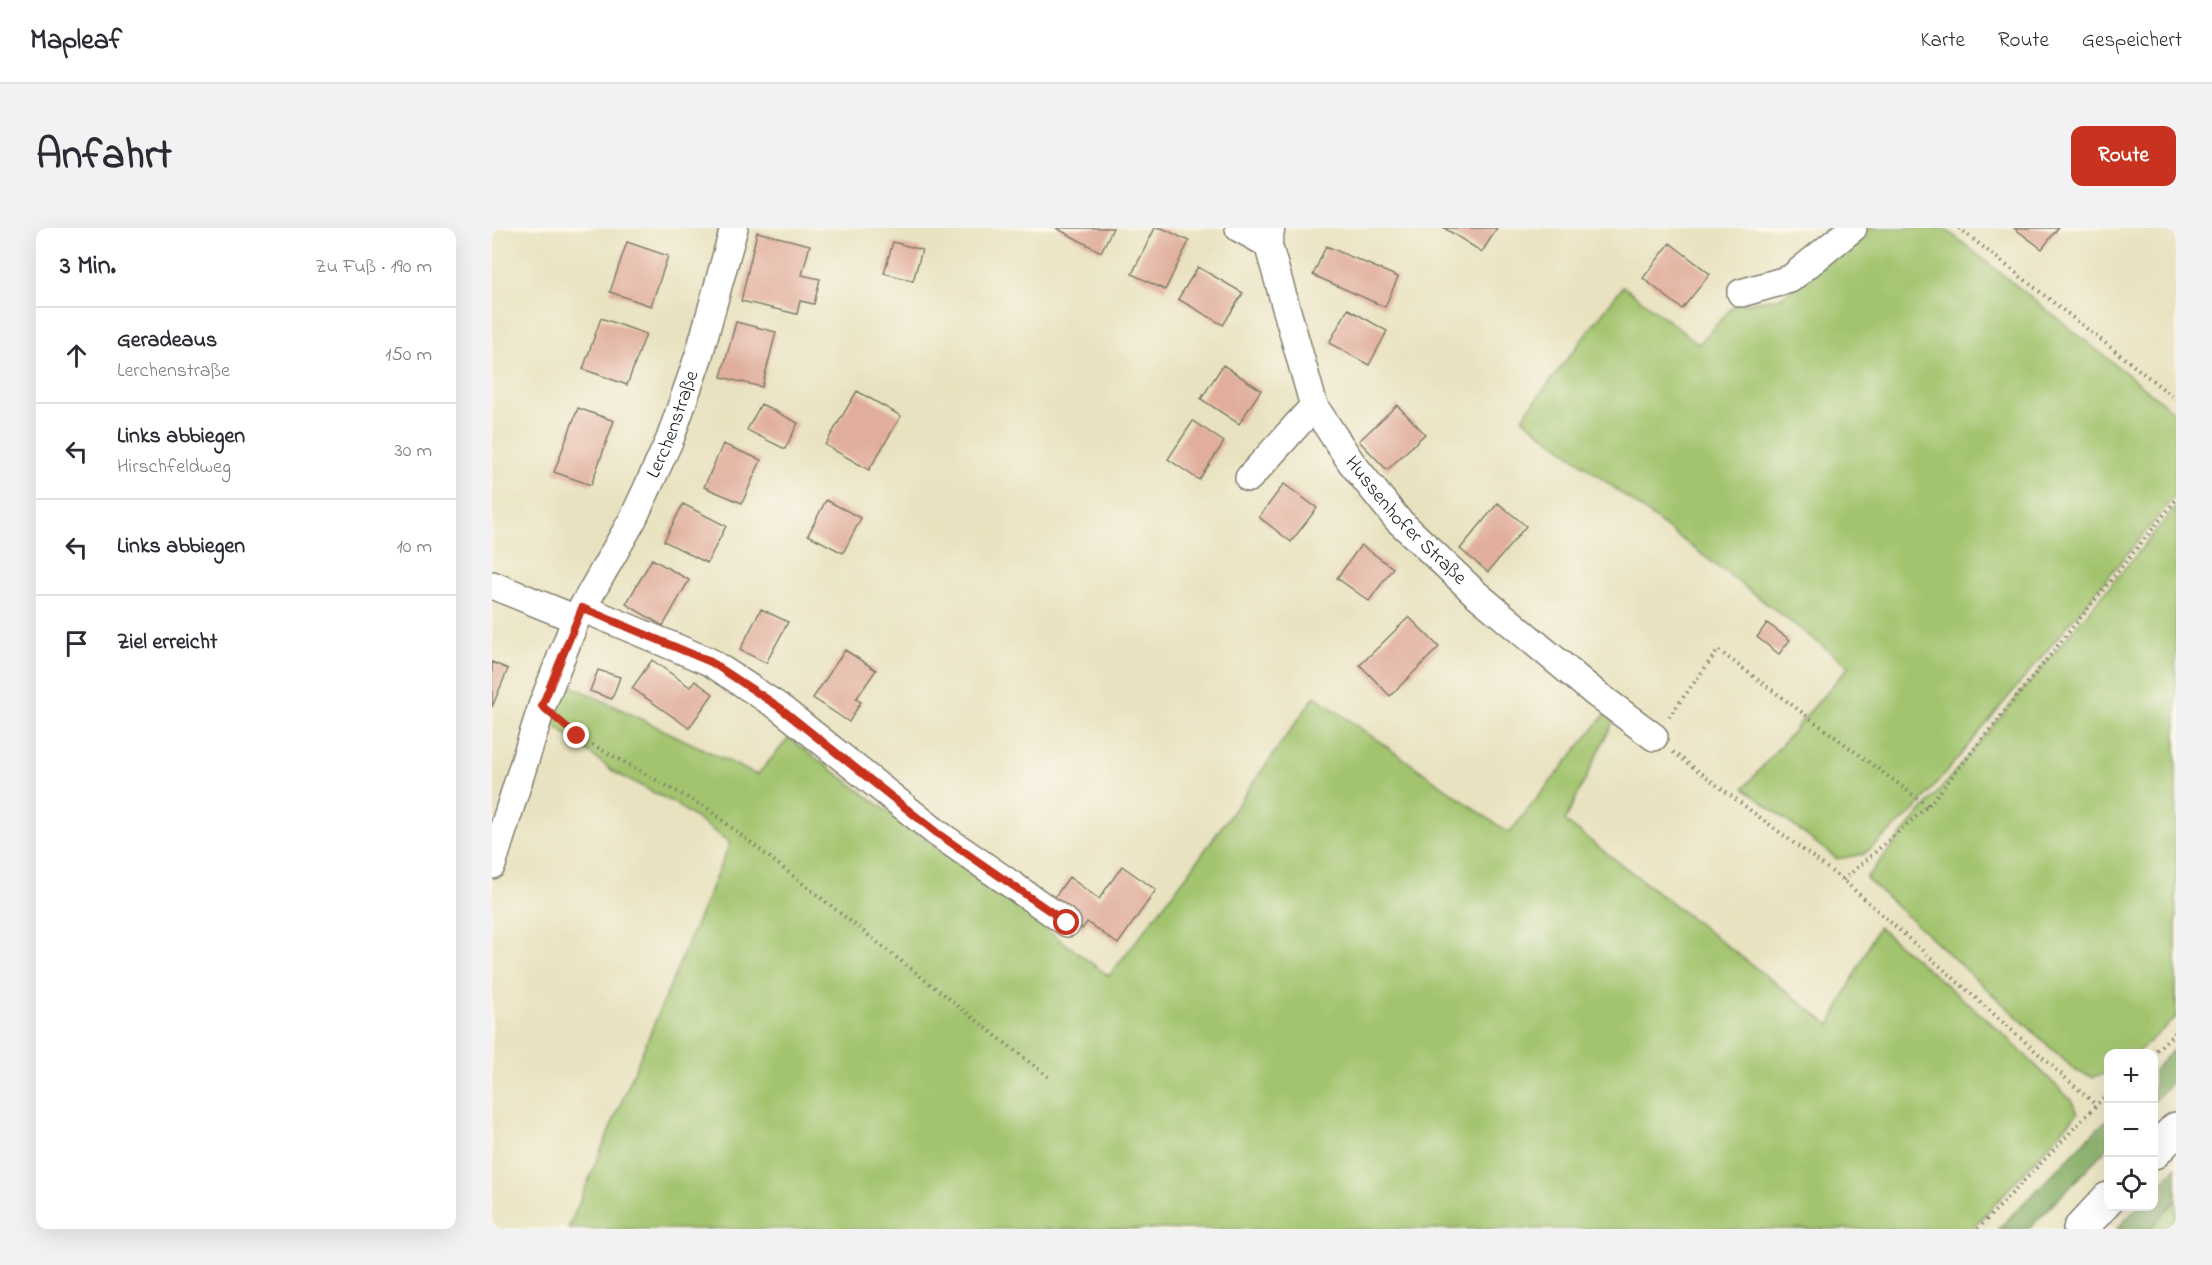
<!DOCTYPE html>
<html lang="de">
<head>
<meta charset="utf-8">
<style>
  body { margin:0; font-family:"Indie Flower",sans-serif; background:#f2f2f3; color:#2b2b33 }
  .controls { position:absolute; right:18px; bottom:18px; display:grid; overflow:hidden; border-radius:12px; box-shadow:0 6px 24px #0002 }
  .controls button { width:54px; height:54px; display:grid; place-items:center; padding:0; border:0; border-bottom:2px solid #e1e1e2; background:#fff; color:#2b2b33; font:30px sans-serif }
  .stop { position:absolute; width:18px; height:18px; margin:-14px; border:4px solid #c8321e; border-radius:50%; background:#fff }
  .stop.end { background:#c8321e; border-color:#fff; box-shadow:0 2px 6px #0008 }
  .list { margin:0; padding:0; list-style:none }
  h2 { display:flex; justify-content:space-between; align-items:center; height:78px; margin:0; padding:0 24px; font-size:26px }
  h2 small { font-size:20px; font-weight:400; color:#7c7c81 }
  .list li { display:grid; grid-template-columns:39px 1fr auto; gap:18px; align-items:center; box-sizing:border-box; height:96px; padding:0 24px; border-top:2px solid #e1e1e2 }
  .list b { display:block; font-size:22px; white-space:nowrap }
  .list p { margin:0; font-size:20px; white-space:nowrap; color:#7c7c81 }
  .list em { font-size:20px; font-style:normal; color:#7c7c81 }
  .icon { flex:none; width:33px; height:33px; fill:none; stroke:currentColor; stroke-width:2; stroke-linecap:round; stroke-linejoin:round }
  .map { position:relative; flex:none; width:1684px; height:1001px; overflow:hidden; border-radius:12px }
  header { display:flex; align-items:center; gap:36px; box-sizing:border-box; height:84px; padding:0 30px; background:#fff; border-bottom:2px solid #e1e1e2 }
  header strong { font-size:28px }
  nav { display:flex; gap:33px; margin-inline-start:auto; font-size:21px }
  .intro { display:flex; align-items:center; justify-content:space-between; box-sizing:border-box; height:144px; padding:0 36px }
  h1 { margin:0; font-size:42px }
  .button { padding:15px 27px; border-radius:12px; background:#c8321e; color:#fff; font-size:21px; font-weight:700 }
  main { display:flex; gap:36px; padding:0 36px }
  aside { flex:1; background:#fff; border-radius:12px; box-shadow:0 6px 24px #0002 }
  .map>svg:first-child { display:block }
  .green { fill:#a2c46e; stroke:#5f7045; stroke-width:1.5 }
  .forest { fill:#81aa61; stroke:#4e633e; stroke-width:1.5 }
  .building { fill:#e1ae9c }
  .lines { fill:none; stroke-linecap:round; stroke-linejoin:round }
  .street-casing { stroke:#827f6e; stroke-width:30 }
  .secondary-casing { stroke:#827f6e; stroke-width:36 }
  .path { stroke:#827f6e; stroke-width:4; stroke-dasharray:1.5 4.5; stroke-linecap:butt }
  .street { stroke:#fff; stroke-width:27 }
  .secondary { stroke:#fff; stroke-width:33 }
  .route { stroke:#c8321e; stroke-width:8 }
  .labels { text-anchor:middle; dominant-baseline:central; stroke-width:6; stroke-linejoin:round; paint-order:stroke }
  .street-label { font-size:20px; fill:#1c1c1c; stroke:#fbf7ec }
</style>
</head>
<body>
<header>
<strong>Mapleaf</strong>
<nav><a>Karte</a><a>Route</a><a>Gespeichert</a></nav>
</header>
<div class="intro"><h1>Anfahrt</h1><a class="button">Route</a></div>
<main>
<aside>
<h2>3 Min.<small>Zu Fuß · 190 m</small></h2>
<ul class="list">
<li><svg class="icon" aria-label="ahead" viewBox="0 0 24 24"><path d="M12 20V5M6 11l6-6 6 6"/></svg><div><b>Geradeaus</b><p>Lerchenstraße</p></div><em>150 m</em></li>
<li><svg class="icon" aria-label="left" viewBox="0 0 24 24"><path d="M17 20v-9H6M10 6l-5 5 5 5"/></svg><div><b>Links abbiegen</b><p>Hirschfeldweg</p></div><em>30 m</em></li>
<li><svg class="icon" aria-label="left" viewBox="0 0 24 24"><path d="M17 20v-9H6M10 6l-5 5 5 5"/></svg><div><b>Links abbiegen</b></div><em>10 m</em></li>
<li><svg class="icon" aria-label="arrive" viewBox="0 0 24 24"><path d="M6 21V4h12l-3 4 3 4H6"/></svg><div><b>Ziel erreicht</b></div></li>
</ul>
</aside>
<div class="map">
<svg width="1684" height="1001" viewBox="0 0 1684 1001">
  <rect width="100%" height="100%" fill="#fbf7ec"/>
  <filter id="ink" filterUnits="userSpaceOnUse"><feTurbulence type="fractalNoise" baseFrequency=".0167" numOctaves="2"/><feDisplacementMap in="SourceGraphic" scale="12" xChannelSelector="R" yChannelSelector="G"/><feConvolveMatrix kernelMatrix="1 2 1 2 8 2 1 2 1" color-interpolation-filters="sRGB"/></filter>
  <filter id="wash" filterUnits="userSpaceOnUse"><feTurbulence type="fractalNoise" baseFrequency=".008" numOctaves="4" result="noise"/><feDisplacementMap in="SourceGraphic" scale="24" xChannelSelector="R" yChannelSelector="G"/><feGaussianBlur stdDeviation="1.35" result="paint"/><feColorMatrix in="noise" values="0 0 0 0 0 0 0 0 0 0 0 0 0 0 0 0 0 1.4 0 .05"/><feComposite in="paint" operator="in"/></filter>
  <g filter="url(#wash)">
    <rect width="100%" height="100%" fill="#e9e2c0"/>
    <path class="green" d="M1375,0H1452L1684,185V267L1422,583L1372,626L1345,631L1252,560L1357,438L1030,190L1131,58L1207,116L1242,77L1290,69Z
      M1684,279V790L1644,825L1616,826V845L1601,849L1584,843L1374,650Z
      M74,455L265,547L297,510L617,748L696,646L823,468L1017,605L1115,484L1123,490L1073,593L1338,797L1386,699L1507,802L1579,872L1586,885L1480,1001H76L238,615L182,575L122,544L61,497Z
      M1684,972V1001H1657Z"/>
    <path class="forest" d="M1684,819V850L1662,873V842Z
      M1616,890V919L1537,1001H1506Z
      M1684,939V972L1657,1001H1625L1646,979L1662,978V962Z"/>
    <g id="blocks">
      <path class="building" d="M564,0H621L609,24Z
        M663,0H670L697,13L673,62L640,46Z
        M952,0H1005L990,24Z
        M1522,0H1566L1550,21Z
        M265,4L318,17L310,47L328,51L322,76L308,73L305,86L249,73Z
        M135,14L176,28L159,78L118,64Z
        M401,14L430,22L421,53L392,45Z
        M1178,15L1218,46L1190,81L1151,50Z
        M834,18L906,49L893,79L821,47Z
        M706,39L751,65L731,97L686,71Z
        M856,81L895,103L877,137L837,115Z
        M109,90L154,106L135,157L91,141Z
        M244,94L284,104L270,159L229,149Z
        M731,137L769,162L747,196L709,171Z
        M365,163L409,188L377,242L333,217Z
        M269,176L306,195L293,221L255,202Z
        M905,177L933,206L895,242L867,213Z
        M86,180L122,193L99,257L62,244Z
        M701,193L732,214L707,252L676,231Z
        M231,216L269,232L250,275L212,259Z
        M792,256L825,280L799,314L767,289Z
        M334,272L369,290L351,325L316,307Z
        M1006,275L1034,298L996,344L968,321Z
        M191,276L234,298L215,335L172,313Z
        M869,317L901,340L877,373L845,350Z
        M160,331L197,352L171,398L134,376Z
        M269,381L296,394L274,435L248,422Z
        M917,389L947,419L898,468L868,437Z
        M1275,395L1298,412L1287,426L1265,409Z
        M353,422L384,442L364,471L369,474L357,494L321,470Z
        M160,432L198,459L203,453L221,466L197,500L140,460Z
        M0,434L16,441L0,479Z
        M106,442L128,449L120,471L98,463Z
        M630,638L664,662L626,716L595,694L590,701L557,677L577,649L607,671Z"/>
    </g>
  </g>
  <g filter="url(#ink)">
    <use href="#blocks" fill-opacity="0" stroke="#827f6e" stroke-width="1.5"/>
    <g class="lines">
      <defs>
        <g id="street">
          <path d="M747,0L776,16"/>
          <path id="s1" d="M779,0L776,16L822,178L859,234L905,291L983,365L1103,465L1162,509"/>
          <path d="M1249,65L1298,51L1361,0"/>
          <path d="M757,250L822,178"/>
          <path d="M0,357L84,391"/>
          <path d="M90,380L218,434L287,479L445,605L575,695"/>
          <path id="s2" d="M0,637L50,478L84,391L141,291L178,211L207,127L242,0"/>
        </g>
        <path id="secondary" d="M1662,924L1684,901
          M1588,1001L1616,971"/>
      </defs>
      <use href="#street" class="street-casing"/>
      <use href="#secondary" class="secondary-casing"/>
      <path class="path" d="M1467,0L1684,171
        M1177,489L1226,422L1436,578
        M71,496L85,508L216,581L559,851
        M1181,524L1351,652L1604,877
        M1351,652L1436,578L1684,272
        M1660,826L1684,804
        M1486,1001L1616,865"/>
      <use href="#street" class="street"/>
      <use href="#secondary" class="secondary"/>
    </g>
  </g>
  <g class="lines" filter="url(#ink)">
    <path class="route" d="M85,508L50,478L90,380L219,434L287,479L445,605L575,695"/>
  </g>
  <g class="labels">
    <g class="street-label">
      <text stroke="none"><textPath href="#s2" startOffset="478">Lerchenstraße</textPath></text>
      <text stroke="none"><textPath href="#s1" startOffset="332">Hussenhofer Straße</textPath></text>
    </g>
  </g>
</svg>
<div class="controls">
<button>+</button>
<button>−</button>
<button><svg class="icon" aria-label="locate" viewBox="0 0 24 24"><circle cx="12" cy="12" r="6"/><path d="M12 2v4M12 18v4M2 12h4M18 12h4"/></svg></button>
</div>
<div class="stop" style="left:575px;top:695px"></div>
<div class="stop end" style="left:85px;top:508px"></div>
</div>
</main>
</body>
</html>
